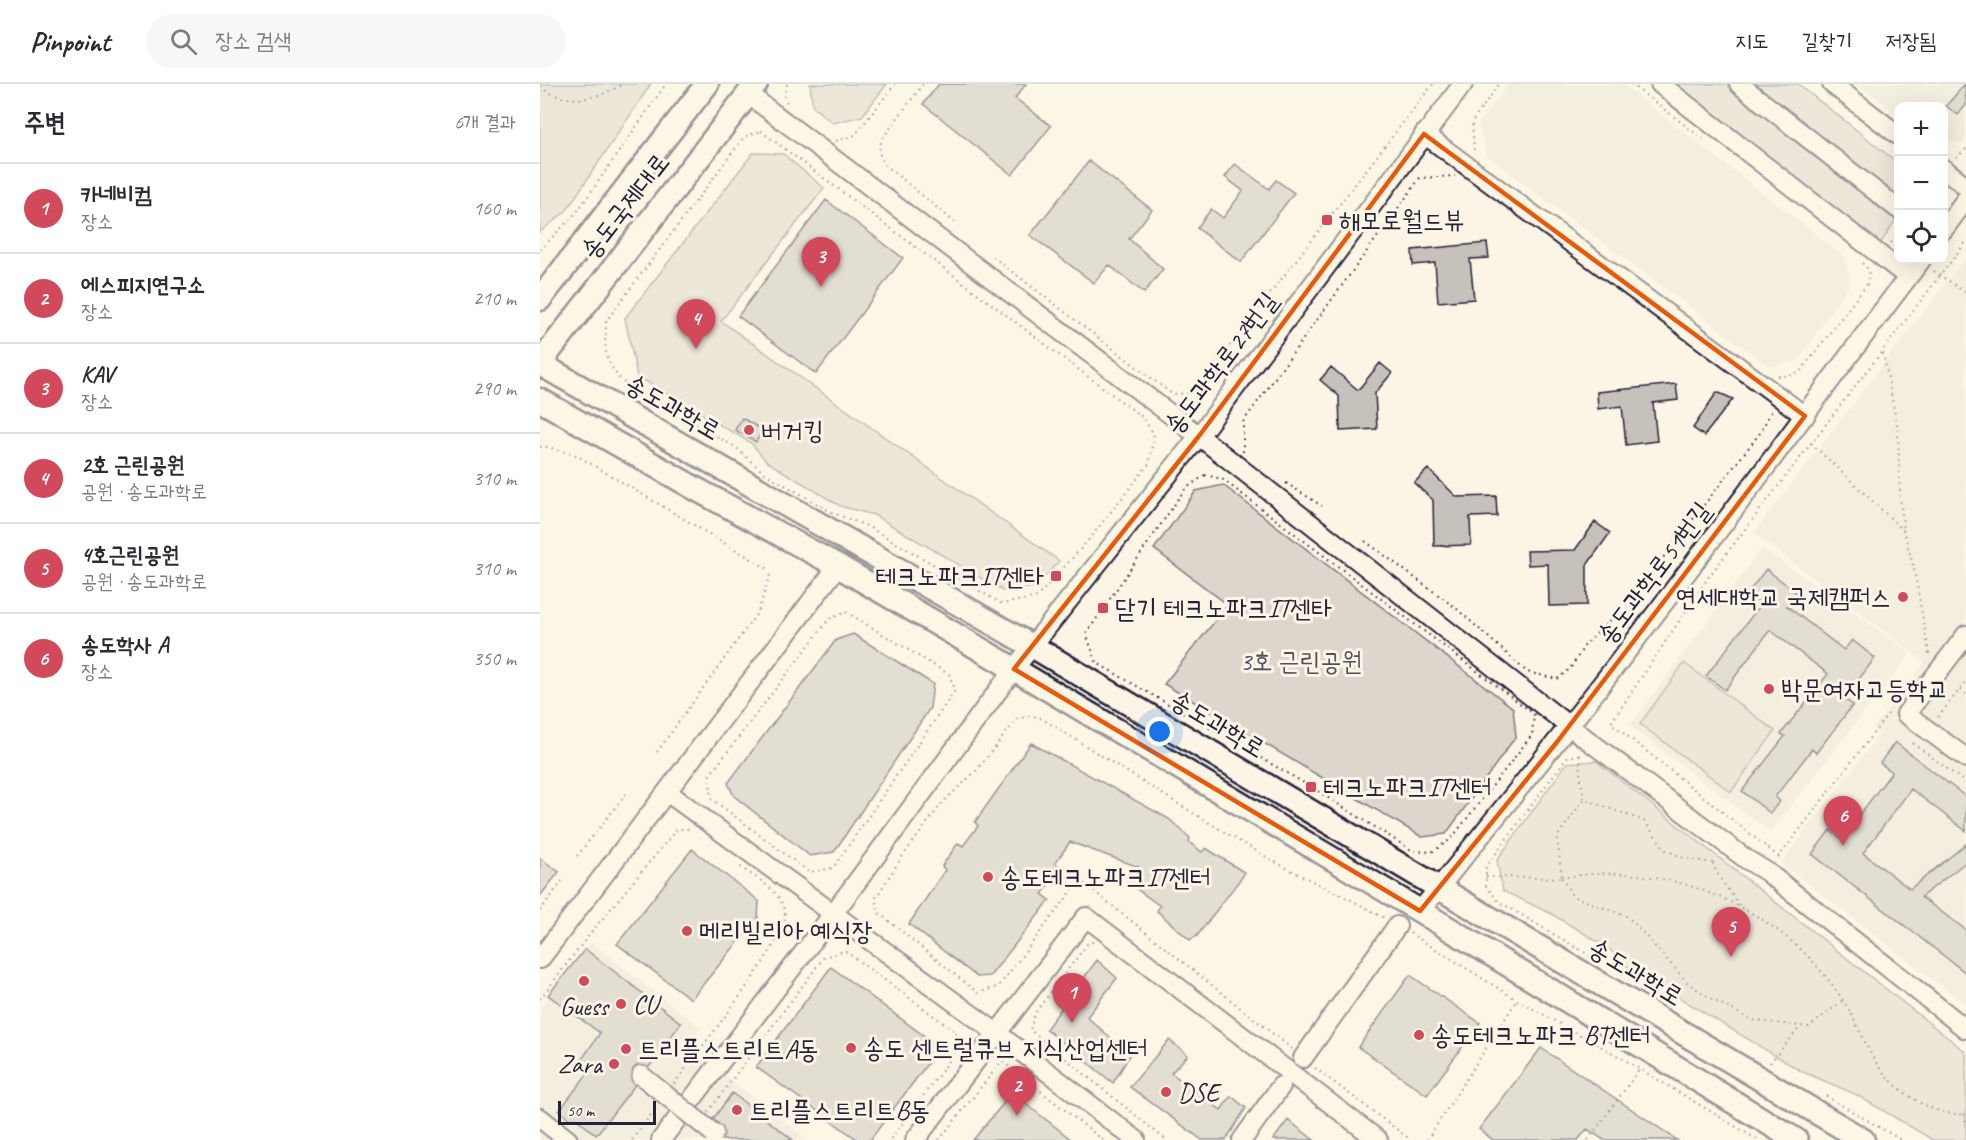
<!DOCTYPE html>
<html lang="ko">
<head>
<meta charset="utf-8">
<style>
  body { margin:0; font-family:Caveat,"Poor Story",sans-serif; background:#f7f7f7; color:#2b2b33 }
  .controls { position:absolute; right:18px; top:18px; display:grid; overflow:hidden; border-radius:12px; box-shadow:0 6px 24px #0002 }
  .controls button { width:54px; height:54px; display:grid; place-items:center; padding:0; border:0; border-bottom:2px solid #e1e1e2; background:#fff; color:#2b2b33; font:30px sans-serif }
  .scale { position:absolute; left:18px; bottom:15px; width:98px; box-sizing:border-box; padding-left:6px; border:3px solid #22223b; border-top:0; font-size:16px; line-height:21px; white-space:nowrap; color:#22223b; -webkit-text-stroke:4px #fcf5e5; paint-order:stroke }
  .you { position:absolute; left:620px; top:648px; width:21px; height:21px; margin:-15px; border:4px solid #fff; border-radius:50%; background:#1a73e8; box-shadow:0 0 0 9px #1a73e833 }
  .badge { display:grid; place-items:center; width:39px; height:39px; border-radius:50%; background:#d1495b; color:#fff; font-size:20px; font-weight:700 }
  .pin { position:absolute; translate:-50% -50px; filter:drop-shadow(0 2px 3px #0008) }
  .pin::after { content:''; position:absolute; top:32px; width:21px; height:18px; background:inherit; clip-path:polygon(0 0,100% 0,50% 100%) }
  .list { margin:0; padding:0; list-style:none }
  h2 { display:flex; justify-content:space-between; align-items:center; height:78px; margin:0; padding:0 24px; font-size:26px }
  h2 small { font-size:20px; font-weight:400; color:#7c7c81 }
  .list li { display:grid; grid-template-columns:39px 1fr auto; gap:18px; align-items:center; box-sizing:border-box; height:90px; padding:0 24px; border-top:2px solid #e1e1e2 }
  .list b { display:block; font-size:22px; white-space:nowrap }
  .list p { margin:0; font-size:20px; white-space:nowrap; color:#7c7c81 }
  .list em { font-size:20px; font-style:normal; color:#7c7c81 }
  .icon { flex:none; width:33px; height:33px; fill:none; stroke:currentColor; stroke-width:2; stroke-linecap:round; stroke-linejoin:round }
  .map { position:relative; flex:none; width:1426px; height:1056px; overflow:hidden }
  header { display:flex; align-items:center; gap:36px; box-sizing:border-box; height:84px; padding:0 30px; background:#fff; border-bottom:2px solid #e1e1e2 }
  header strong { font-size:28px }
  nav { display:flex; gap:33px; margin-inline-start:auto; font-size:21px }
  .search { width:420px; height:54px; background:#f7f7f7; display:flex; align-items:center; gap:15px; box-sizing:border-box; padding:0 21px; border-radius:33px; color:#7c7c81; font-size:22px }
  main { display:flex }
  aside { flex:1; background:#fff }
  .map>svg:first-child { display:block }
  .built { fill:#ece5d8 }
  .green { fill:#dcd6cc; stroke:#7f7c84; stroke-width:1.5 }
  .building { fill:#c6c1bb; stroke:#22223b; stroke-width:1.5 }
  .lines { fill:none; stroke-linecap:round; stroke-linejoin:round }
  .minor-casing { stroke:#22223b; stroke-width:22 }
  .major-casing { stroke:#22223b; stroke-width:27 }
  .path { stroke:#22223b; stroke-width:2; stroke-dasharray:1.5 4.5; stroke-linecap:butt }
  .minor { stroke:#fcf5e5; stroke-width:18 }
  .major { stroke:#fcf5e5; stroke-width:22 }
  .minor-bridge-casing { stroke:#22223b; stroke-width:22; stroke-linecap:butt }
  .minor-bridge { stroke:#fcf5e5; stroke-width:18 }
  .marked { fill:none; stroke:#e8590c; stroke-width:4.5; stroke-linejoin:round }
  .poi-dot { fill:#d1495b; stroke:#fcf5e5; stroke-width:2 }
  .labels { text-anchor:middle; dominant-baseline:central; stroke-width:6; stroke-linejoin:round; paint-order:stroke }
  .street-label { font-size:26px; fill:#22223b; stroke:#fcf5e5 }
  .poi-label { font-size:26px; fill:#22223b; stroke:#fcf5e5; text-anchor:start }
  .park-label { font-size:26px; fill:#504f5f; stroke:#fcf5e5 }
</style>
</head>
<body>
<header>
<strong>Pinpoint</strong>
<div class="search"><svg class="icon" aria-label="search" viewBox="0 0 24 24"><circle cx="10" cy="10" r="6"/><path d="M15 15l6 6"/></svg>장소 검색</div>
<nav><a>지도</a><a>길찾기</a><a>저장됨</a></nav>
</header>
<main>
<aside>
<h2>주변<small>6개 결과</small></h2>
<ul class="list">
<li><span class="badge">1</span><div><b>카네비컴</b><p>장소</p></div><em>160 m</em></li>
<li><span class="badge">2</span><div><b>에스피지연구소</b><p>장소</p></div><em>210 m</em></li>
<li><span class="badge">3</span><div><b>KAV</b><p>장소</p></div><em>290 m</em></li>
<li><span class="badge">4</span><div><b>2호 근린공원</b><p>공원 · 송도과학로</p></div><em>310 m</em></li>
<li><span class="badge">5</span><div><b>4호근린공원</b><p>공원 · 송도과학로</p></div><em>310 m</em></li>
<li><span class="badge">6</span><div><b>송도학사 A</b><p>장소</p></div><em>350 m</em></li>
</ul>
</aside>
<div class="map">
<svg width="1426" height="1056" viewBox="0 0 1426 1056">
  <rect width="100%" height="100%" fill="#fcf5e5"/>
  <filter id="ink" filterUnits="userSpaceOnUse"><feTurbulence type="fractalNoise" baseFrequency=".0167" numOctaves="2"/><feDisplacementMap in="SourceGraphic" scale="12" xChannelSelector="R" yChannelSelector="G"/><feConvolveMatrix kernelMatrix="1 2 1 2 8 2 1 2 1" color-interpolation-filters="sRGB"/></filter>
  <g filter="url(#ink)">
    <path class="built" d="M969,0H1082L1305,173L1310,199L1258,277L1230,283L947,72L938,39Z
      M1318,0H1426V55L1422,59L1404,58V22H1358V31Z
      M1426,173V921L1241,779L1339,651L1333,644L1385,578L1214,449Z
      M1222,464L1371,569L1230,748L1090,642Z
      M51,858L161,944L147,962L268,1056H0V925Z"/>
    <path class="green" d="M0,0H111L26,127L0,148Z
      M270,0H347L322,32L293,39L273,23Z
      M1134,0H1258L1358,79V132L1341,159Z
      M213,69L243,70L284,104L181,237L519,477L496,503L463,507L334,431L300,422L226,377L211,359L97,292L85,234Z
      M683,401L973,624L976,652L906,750L882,753L624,600L688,521L614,465L656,407Z
      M1144,579L1235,647L1191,708L1100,640Z
      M1056,677L1426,968V1056H1393L1315,1010L1261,987L1088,883L1067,863L1010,829L963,807L957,776L1027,679Z"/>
    <path class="building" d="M399,0H486L475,14L511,42L472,91L383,20Z
      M1425,0L1426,21L1418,31L1406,22Z
      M549,77L612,126L589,155L623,185L604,209L569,181L554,199L490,151Z
      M695,80L729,105L736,96L754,109L701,178L657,144L671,125L683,134L703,107L685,93Z
      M286,116L363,174L276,290L198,232Z
      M947,159L949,174L930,175L934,215L898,218L895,179L873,181L872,166Z
      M840,279L852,289L835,309L837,345L800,347L799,312L780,296L791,283L818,306Z
      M1136,300L1138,316L1113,319L1117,357L1086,361L1082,322L1058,325L1057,308Z
      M1177,308L1193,315L1164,352L1153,344Z
      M202,334L223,346L216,358L195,346Z
      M888,385L917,413L956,412L957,432L930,433L931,461L894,462L893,416L874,399Z
      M1055,438L1070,449L1047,481V521L1009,522L1008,480L988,481L987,467L1035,466Z
      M1226,485L1257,509L1247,522L1304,566L1312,556L1335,574L1304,615L1313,621L1276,669L1272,665L1235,713L1240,717L1230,729L1202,707L1245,652L1241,650L1288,590L1230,546L1185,606L1166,592L1221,520L1207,510Z
      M313,550L393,600L390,624L294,768L270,772L194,712L188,699L296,556Z
      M1355,658L1426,713V747L1371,705L1323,769L1370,805L1426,760V778L1381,813L1426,846V889L1272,770L1290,746L1301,755L1352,688L1340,679Z
      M491,659L629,735L650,754L649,758L662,768L666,764L705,789L657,852L650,856L617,827L620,822L587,798L599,783L530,758L515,779L522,785L502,810L510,816L450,892L437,893L369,840L405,786L402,782L418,759L423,762L438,742L435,738Z
      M152,765L219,817L218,834L151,915L77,860Z
      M0,774L19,788L0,812Z
      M45,865L141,939L109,983L98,981L93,985L91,996L95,1001L56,1051L37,1035H30L19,1027L48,989L38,981L60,949L8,911Z
      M557,876L577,894L547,933L590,971L573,999L506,945Z
      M291,883L391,957L394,971L330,1056H318L216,983Z
      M870,891L940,939L887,1011L818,963Z
      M629,956L648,971L631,989L681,1026L691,1012L706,1024L686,1056H662L590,1003Z
      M1001,964L1137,1056H1064L1047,1045L1038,1056H953L939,1045Z
      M192,1009L253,1056H182L184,1050L183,1044L173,1035Z
      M472,1009L532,1056H433Z
      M748,1036L774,1056H733Z"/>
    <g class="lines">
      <defs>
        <path id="minor" d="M1120,0L1368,193
          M1199,0L1358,125
          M1292,0L1358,51
          M208,10L659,352L1029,642L1206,775L1227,788L1426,945
          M884,50L1265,332
          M1404,85L1426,102
          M1404,145L1426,115
          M1426,551L1366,630L1426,674
          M127,708L458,950L596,1056
          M880,827C929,766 979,705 1028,643C1149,490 1263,331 1381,176
          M0,875L298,482
          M763,974L857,842
          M0,1034L28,1056
          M121,1056L293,830L474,585L659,352L923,0
          M375,1056L546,833L838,1056
          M702,1056L741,1002"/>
        <path id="major" d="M0,215L167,0
          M0,279L216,0
          M0,280L492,562L1323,1056
          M0,316L156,405L298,482L474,585L880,827L1256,1056"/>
      </defs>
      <use href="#minor" class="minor-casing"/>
      <use href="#major" class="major-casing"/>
      <path class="path" d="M247,0L244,14L248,20
        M383,0L342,55L339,68L343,79L419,142
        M1091,0L1163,55
        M0,3C25,21 57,17 82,0
        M221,47L602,333L614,350L609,380L546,459L497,513L462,520L327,442L291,428L223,388L195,363L83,298C62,274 65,267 66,237L204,53Z
        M296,57L315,51L355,0
        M934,66L932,38L959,0
        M1416,74L1426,65
        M1351,159L1358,150
        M0,166L37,128L126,0
        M453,173L632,310L653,309L893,0
        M1394,187L1426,209
        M1343,269L1358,346L1360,414L1364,447
        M1238,292H1249L1260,288L1328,199L1329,186L1321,178
        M1271,359L1364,447L1374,485L1390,574
        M0,363L4,362L36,371L228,485
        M703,368V338L880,94L915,92
        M665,391L682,395L994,630L992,651L911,755L892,768L873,767L771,703L557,579L546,550L645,405Z
        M746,399L782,422
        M825,457L916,524L987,588L1017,595L1030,585L1045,561L1087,520L1220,349L1231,328L1229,326
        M306,528L410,591L414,608L293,784L269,788L172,715L169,692L289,535Z
        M1420,606L1426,610
        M1398,633L1426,598
        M1373,659L1426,699
        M117,668L218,528L231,488
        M1040,671L1027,673L946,783V802L958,817L1057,876
        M1040,671V689L1044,715L1104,737L1126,766L1144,774L1173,779
        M37,772L86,710
        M1239,773L1071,639L1170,491L1426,158
        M1238,774L1351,626
        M1173,779C1176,792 1192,810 1200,822
        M946,793L1022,794L1017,753L1044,715
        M0,827L22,797
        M870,849L977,916L1080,973L1218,1056
        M553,858L548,859L495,929L490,946L626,1056
        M0,915L49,851L137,745H149
        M1302,917L1269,943L1212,936L1177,918L1149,900L1093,838L1086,832L1032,812L1022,794C1112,776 1214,813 1275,880C1288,894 1301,912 1310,928C1321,948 1329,971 1343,988C1362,1011 1396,1033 1426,1030
        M752,965L540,796L459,902L438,909L339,829L335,815L362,773L403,718L437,686L474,639L477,635L490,632L498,633L509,639C580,683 651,729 723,771C762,794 805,811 844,834
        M1230,979L1261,942
        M775,984L871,1056
        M134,1000C154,972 247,858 245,831C244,808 216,794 199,782
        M1286,1012L1361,1056
        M168,1028L284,873L305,867L416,948V968L350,1056
        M1424,1030L1426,1038
        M92,1056L116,1024
        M399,1056L462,977L563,1056
        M887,1056L977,916
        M1048,1056L1099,986"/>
      <use href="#minor" class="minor"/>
      <use href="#major" class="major"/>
      <defs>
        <path id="minor-bridge" d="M102,992L173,1049"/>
      </defs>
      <use href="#minor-bridge" class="minor-bridge-casing"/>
      <use href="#minor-bridge" class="minor-bridge"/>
    </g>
  </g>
  <path d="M0 0H1426V1056H0ZM884,50L1265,332L1017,658L880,827L474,585L659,352Z" fill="#fcf5e5" fill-opacity=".55" fill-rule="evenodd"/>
  <path class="marked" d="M884,50L1265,332L1017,658L880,827L474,585L659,352Z"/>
  <g class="poi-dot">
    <rect x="781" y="130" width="12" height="12" rx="3"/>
    <circle cx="209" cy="346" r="6"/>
    <rect x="510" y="486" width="12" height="12" rx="3"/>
    <circle cx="1363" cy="513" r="6"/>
    <rect x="557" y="518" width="12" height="12" rx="3"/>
    <circle cx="1229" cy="605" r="6"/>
    <rect x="765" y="697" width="12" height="12" rx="3"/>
    <circle cx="448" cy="793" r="6"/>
    <circle cx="147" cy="847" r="6"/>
    <circle cx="44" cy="897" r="6"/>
    <circle cx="81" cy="920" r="6"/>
    <circle cx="879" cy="951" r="6"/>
    <circle cx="311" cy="964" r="6"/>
    <circle cx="86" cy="965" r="6"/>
    <circle cx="74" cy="980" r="6"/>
    <circle cx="626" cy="1008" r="6"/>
    <circle cx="197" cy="1026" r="6"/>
  </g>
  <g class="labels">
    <g class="street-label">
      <text transform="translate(85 122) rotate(-52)">송도국제대로</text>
      <text transform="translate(681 279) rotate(-53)">송도과학로27번길</text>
      <text transform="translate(133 323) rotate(30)">송도과학로</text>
      <text transform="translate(1114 489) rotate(-53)">송도과학로51번길</text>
      <text transform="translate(678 640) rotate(31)">송도과학로</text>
      <text transform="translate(1096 888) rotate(31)">송도과학로</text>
    </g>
    <g class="poi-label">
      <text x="799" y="136">해모로월드뷰</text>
      <text x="221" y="346">버거킹</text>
      <text x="504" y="492" text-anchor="end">테크노파크IT센타</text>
      <text x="1351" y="513" text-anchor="end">연세대학교 국제캠퍼스</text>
      <text x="575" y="524">닫기 테크노파크IT센타</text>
      <text x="1241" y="605">박문여자고등학교</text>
      <text x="783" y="703">테크노파크IT센터</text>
      <text x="460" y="793">송도테크노파크IT센터</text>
      <text x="159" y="847">메리빌리아 예식장</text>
      <text x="93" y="920">CU</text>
      <text x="44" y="922" text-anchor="middle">Guess</text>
      <text x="891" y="951">송도테크노파크 BT센터</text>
      <text x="323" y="964">송도 센트럴큐브 지식산업센터</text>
      <text x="98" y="965">트리플스트리트A동</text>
      <text x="62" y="980" text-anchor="end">Zara</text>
      <text x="638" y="1008">DSE</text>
      <text x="209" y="1026">트리플스트리트B동</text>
    </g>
    <g class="park-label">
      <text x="761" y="577">3호 근린공원</text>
    </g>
  </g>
</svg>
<div class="controls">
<button>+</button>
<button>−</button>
<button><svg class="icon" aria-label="locate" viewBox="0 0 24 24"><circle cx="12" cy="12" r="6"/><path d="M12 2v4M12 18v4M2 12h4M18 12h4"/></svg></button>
</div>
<div class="scale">50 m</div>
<div class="you"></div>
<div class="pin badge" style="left:532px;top:939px">1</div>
<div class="pin badge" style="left:477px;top:1032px">2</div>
<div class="pin badge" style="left:281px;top:203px">3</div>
<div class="pin badge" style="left:156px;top:265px">4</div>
<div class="pin badge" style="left:1191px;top:873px">5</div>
<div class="pin badge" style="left:1303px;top:762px">6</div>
</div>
</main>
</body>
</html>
